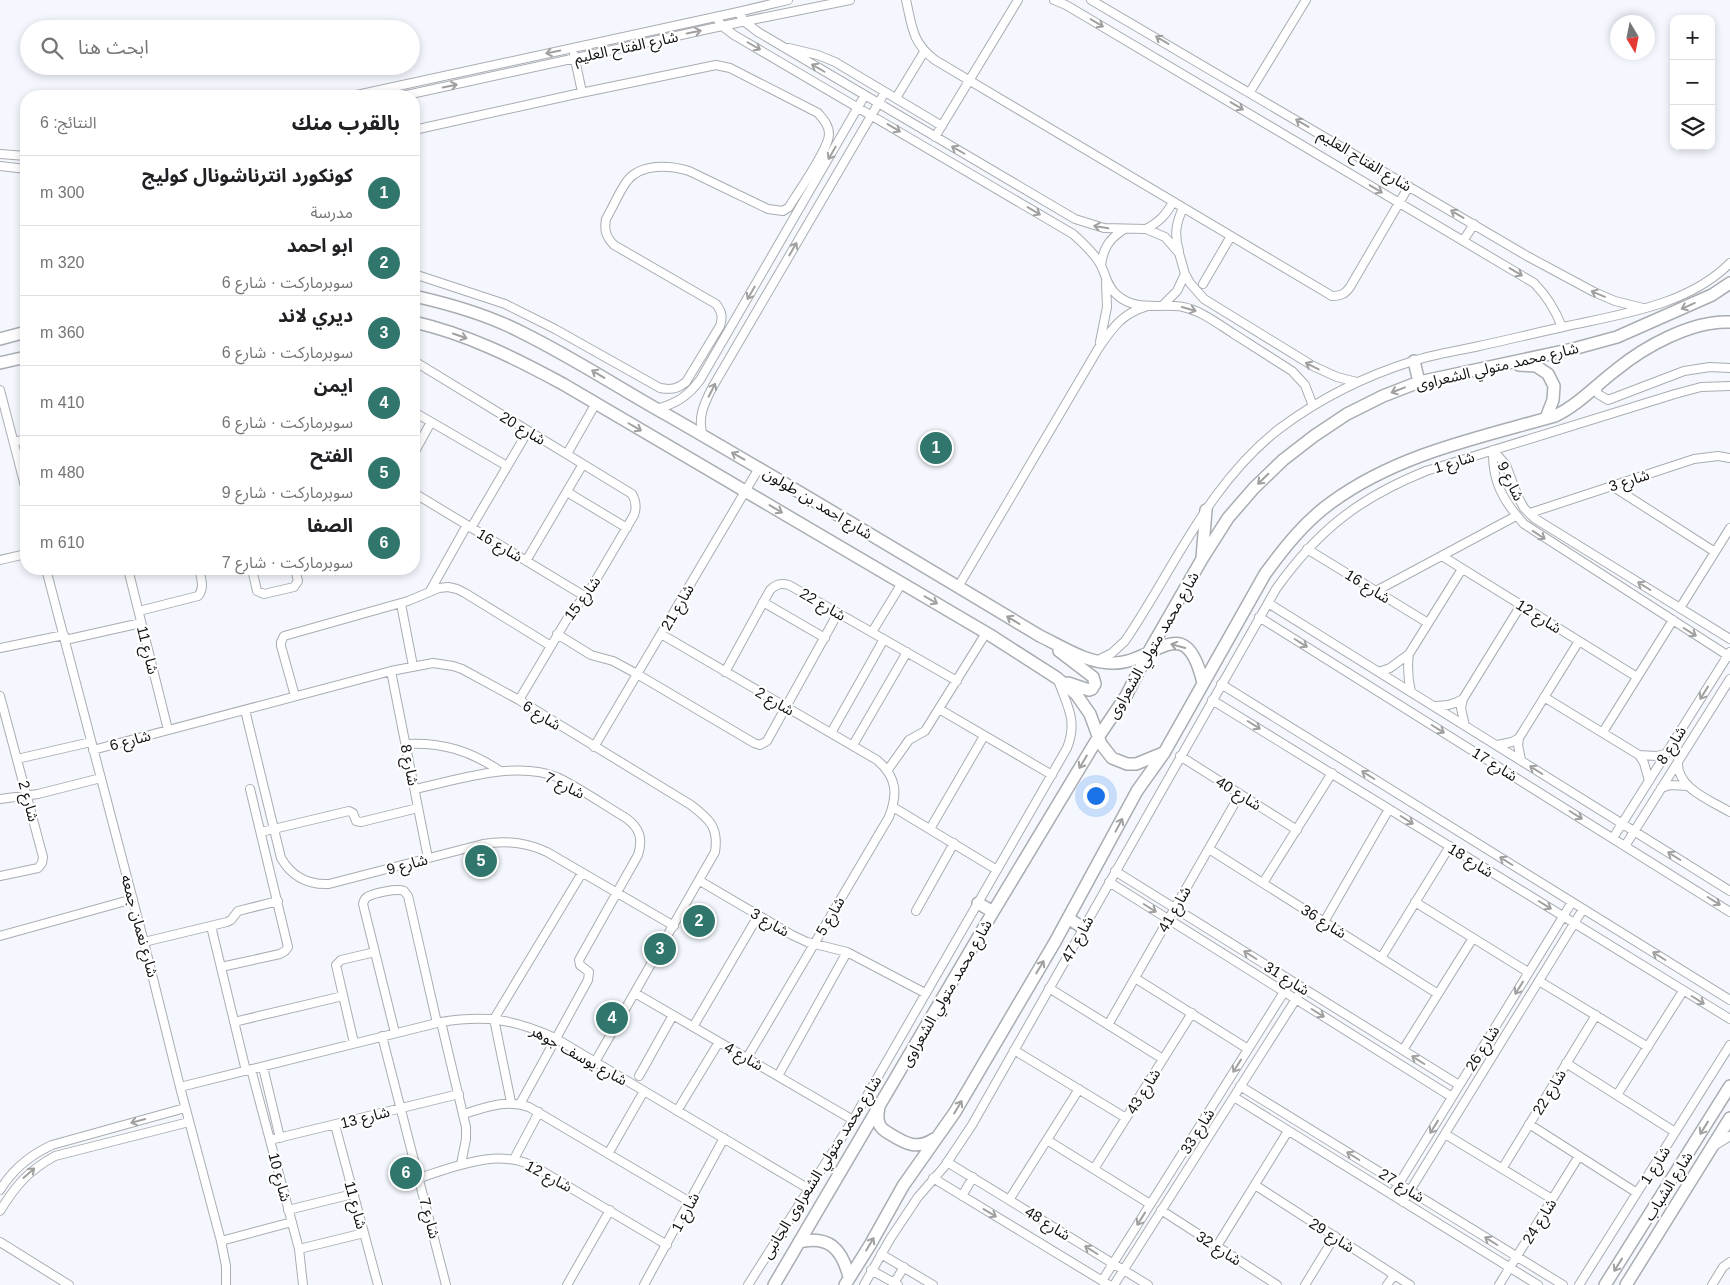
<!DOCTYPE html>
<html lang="ar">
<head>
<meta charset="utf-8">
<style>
  body { margin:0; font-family:Arial,"Noto Sans Arabic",sans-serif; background:#f6f6f6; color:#202124; direction:rtl }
  .controls { position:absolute; right:15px; top:15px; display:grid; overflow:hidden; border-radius:10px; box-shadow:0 2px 8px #0003 }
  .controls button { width:45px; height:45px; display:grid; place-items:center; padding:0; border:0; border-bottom:1px solid #e0e0e0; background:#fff; color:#202124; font:25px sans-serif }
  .compass { position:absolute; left:1610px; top:15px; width:45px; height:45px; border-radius:50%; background:#fff; box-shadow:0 2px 8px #0003; rotate:170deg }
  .you { position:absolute; left:1095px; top:795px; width:18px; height:18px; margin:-12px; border:4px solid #fff; border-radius:50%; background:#1a73e8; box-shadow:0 0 0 8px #1a73e833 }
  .badge { display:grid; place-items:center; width:32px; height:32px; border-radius:50%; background:#30766c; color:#fff; font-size:16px; font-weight:700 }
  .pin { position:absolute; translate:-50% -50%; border:2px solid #fff; box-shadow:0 1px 5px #0006 }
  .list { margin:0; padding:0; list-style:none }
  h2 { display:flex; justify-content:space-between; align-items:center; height:65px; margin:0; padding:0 20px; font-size:21px }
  h2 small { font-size:16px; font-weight:400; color:#757577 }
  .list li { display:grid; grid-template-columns:32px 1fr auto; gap:15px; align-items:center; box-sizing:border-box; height:70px; padding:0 20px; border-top:1px solid #e0e0e0 }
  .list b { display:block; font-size:19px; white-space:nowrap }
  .list p { margin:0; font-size:16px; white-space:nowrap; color:#757577 }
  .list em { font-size:16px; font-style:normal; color:#757577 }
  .icon { flex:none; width:28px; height:28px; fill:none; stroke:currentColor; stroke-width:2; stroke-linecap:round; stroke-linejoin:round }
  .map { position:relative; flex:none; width:1730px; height:1285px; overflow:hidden; direction:ltr }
  .search { position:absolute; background:#fff; box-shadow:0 2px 8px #0003; left:20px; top:20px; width:400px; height:55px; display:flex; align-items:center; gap:12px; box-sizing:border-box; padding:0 18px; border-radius:28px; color:#757577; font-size:19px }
  .panel { position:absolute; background:#fff; box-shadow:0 2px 8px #0003; left:20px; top:90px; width:400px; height:485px; border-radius:20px; direction:rtl }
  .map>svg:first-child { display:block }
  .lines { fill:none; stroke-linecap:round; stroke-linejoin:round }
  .street-casing { stroke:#a9adb2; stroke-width:10 }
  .secondary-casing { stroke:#a9adb2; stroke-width:14 }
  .street { stroke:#fff; stroke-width:8 }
  .secondary { stroke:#fff; stroke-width:11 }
  .oneway { stroke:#a0a0a1 }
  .labels { text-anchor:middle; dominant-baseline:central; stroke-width:4.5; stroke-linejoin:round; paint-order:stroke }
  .street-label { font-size:15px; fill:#111214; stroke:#fff }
</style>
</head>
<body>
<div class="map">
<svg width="1730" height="1285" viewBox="0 0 1730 1285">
  <rect width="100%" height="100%" fill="#f4f8fe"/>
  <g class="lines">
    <defs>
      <path id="street" d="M906,0C912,26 912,43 935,60L1332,296C1341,296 1345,294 1350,287L1409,186
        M1054,0L1066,5L1534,283C1547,296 1555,309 1562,327
        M1091,0L1527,256L1594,292L1615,301L1643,308
        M738,12L745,22L758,32L1075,219L1104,228L1146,229L1165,237L1179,253L1185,274L1190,283L1204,299L1313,366L1337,377L1357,382
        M716,17L722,26L734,35L1073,234C1082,242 1092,251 1099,262C1106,273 1106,286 1117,295C1136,312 1160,303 1183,307C1202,311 1218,324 1234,334C1253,346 1273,359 1292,371L1305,385L1313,406
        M789,48L818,55L835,62L942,126
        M574,55L582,92
        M1250,92L1306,0
        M352,96L738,12L788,0
        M402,96L722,26L850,0
        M896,98L924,52
        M414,130L576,94L716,65L730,68L818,113C823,119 829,125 829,134C829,149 798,192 789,207L783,211L768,209L689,171C670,165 641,163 627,181C619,192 613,207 606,219C604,230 606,237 614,245L716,304C722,312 723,317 720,326L686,382C677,389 671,390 660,388L555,329L505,304L414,274
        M935,137L1018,0
        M0,154L26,156
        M0,166L26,169
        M1146,229C1159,222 1166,215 1173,202
        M1463,241L1474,224
        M1179,251C1174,235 1176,223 1183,208
        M1101,265C1103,249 1109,239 1123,230
        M1203,284L1231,236
        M1163,305L1177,291L1185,274
        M1100,342L1107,307L1106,282
        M414,361L632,494C636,501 637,507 634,515L590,590L570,614L519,700
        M1599,385L1596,387L1598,394L1608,400L1684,371L1710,367L1730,368
        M0,390L26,490
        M656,409C676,404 688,396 700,380L865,95
        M414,412L507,466
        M703,436C697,418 704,404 712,388L885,92
        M14,442L26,439
        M1493,450C1492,481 1503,501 1524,524L1730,657
        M1493,450L1506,465L1518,497L1524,508L1534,518L1730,639
        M414,453L431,422
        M567,454L596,403
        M1612,486L1715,552
        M567,492L627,528
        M414,493L586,597
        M1530,513L1694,459L1718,456L1730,458
        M471,528L528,431
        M1307,549L1428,623
        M1442,556L1637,677
        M0,560L26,554
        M526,561L583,464
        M46,569L144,942L180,1087L221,1241L226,1266V1285
        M128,569L168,730
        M252,569L257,591L264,594L294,587L298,581L295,569
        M958,587L1098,349C1111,330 1121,314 1145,307
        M430,591L467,525
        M1376,591L1516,516
        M763,602L825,638
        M1268,603L1730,891
        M401,604L413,666
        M1680,608L1730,528
        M139,611L198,596C205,588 201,578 199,569
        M1259,617L1730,912
        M872,632L902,583
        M557,634L591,655L613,661L637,674L754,743L760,745L767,741L838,613
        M661,634L877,760C897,777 898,794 889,817L747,1058
        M65,640L141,623
        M0,648L64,635
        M1409,654C1407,668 1408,679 1411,692
        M1096,661L1112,653L1125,641C1174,569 1208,484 1279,429C1319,399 1365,376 1413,361C1434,354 1457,351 1479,346C1507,340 1535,333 1563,327C1621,314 1687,306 1730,263
        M391,671L428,858
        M725,672L770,590C776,584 781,583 789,585L957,681
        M1379,672L1390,668L1409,654L1462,569
        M1221,684L1730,1000
        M0,696L43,857L42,863L38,868L0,876
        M295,696L281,646V642L284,636L408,601L439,588L448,587L457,589L465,593L551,646
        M1544,697L1639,755L1657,756L1665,754
        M1212,700L1730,1019
        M1434,706C1445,706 1453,705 1463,699
        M939,709L1052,775
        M245,710L281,858C292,877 308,885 329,884L483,844C506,840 526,842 547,852L674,926
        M1465,726L1461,708L1463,699L1521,605
        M1603,732L1673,620
        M831,733L884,639
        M1519,738L1518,745L1521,760
        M406,744C442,742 471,751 500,771
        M853,745L907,652
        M1497,745L1512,742L1519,738L1579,641
        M594,747L759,468
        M93,750L391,671L433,663L453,666L462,669L519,700L691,805C709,819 719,827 715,852L595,1062
        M1639,755L1644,763L1649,781
        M1180,756L1297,830
        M17,759L91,742
        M1678,761C1676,788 1710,800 1730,812
        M887,771L909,740L925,731L986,633
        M1661,788L1670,785L1688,786
        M415,789C457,780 516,760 557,777C580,788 604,805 626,818C640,828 643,839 638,855L579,960L580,965L589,972L588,980L520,1104
        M0,799L38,794L101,778
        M893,807L997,870
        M930,829L984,736
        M261,832L349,811L353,813L356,821L361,822L418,808
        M1613,838L1730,652
        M1625,846L1730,679
        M1209,849L1438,994
        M1115,871L1459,1085
        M700,881L792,935L807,942L847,952L925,993
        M1109,882L1452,1097
        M1263,883L1332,773
        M1415,902L1528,972
        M916,911L954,843
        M1324,922L1389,809
        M211,926L246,1071
        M0,936L133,899
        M144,942L227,922L231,920L238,911L278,901
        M1381,958L1450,846
        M221,967L280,954L285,951L288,947L250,789
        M1135,978L1248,1049
        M1539,981L1648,1047
        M1049,988L1163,1059
        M635,993L853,1120
        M234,1022L343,996
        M441,1022L466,1127V1139L461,1164
        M1108,1025L1240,794
        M693,1027L758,916
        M395,1033L363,904C364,901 364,899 367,897C374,893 397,888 404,891L408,896L437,1023
        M382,1036L446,1285
        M354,1043L336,965L341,960L375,952
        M1014,1050L1126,1118
        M1403,1050L1473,938
        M1566,1063L1675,1132
        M263,1067L280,1138
        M251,1069L299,1249L303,1285
        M639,1076L673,1015
        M778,1076L847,952
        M1240,1086L1563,1285
        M180,1087L441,1022C486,1015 514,1019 555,1038L809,1189
        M1617,1095L1683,991
        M1234,1097L1538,1285
        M511,1102L494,1019L582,873
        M677,1111L719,1042
        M464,1114C487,1107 506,1099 529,1107L690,1202
        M1529,1124L1637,1193
        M335,1125L378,1285
        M1445,1134L1552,1199
        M270,1140L459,1094
        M1047,1140L1150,1204
        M1714,1146L1730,1136
        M608,1154L644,1091
        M514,1159L539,1112
        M947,1162L1148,1285
        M1094,1169L1192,1013
        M1502,1169L1596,1015
        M419,1178C457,1166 499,1147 537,1168L667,1245
        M933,1178L1109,1285
        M1255,1185L1410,1285
        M0,1190C13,1169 30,1155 52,1145L185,1108
        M1392,1195L1572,902
        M962,1196L973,1177
        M1009,1200L1079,1089
        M1403,1202L1583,909
        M288,1210L353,1194
        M1161,1210L1277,1285
        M0,1211C16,1185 28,1171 55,1156L189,1122
        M221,1241L292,1222
        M0,1242L69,1285
        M1217,1246L1288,1131
        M299,1249L364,1233
        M881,1254L933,1285
        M871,1270L898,1285
        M1102,1281L1291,981
        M894,1283L904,1267
        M567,1285L610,1210
        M644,1285L724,1138
        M748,1285L853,1120L1067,748C1078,720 1067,706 1058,680
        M864,1285L890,1239L918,1197L944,1167L972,1125L1276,589C1318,530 1359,498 1426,471L1675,394L1701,387L1730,386
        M1114,1285L1303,988
        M1305,1285L1335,1236
        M1387,1285L1394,1275
        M1499,1285L1579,1156
        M1579,1285L1730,1045
        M1712,1285L1723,1267L1730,1262"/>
      <path id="secondary" d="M414,296C450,304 488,315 521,332C572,357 619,388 669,416C794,488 917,562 1040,636C1063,647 1086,663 1112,663C1155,664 1185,607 1203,683
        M414,322C467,334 515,358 563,384L990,635L1057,678L1076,694L1090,714L1101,744L1112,758L1127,764H1136L1163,753
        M0,339L26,332
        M1414,361L1419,382
        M0,363L26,357
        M1519,365L1536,366L1548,374L1554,386L1553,400L1546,418
        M1202,558L1206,510
        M1059,651L1093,677L1095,684L1092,689L1089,690L1068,683
        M978,903L993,912
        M1068,918L1083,928
        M879,1107C878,1112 877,1118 879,1123C880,1128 885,1131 890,1134C906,1144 917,1150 934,1139
        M799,1242C829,1235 842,1249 849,1277
        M774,1285L993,912L1099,736L1126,696L1148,653L1202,559L1228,518L1254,488L1283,460L1314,436L1347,414L1383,396L1419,382L1573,349L1617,337L1712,295L1730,283
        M845,1285L870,1245L903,1186L955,1112L1055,942L1137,791L1164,753L1265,574C1284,548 1305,521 1332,502C1398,454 1478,438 1555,416C1578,405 1595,386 1616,370C1644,347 1692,320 1730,322
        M1605,1285L1730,1086
        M1626,1285L1730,1118"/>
    </defs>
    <use href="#street" class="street-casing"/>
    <use href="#secondary" class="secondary-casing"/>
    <use href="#street" class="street"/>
    <use href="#secondary" class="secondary"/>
  </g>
  <defs><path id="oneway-shaft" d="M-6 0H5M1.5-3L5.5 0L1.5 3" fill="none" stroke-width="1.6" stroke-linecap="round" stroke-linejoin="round" transform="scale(1.25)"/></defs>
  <g class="oneway">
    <use href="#oneway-shaft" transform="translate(1097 23) rotate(31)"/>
    <use href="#oneway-shaft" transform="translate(694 32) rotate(-12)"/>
    <use href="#oneway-shaft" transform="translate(1162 40) rotate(-149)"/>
    <use href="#oneway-shaft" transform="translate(754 46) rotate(30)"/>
    <use href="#oneway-shaft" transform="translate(553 52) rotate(168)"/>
    <use href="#oneway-shaft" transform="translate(818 68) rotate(-150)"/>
    <use href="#oneway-shaft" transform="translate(450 86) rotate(-12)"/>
    <use href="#oneway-shaft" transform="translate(1237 106) rotate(31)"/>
    <use href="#oneway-shaft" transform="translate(1302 123) rotate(-149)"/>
    <use href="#oneway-shaft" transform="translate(894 128) rotate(31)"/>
    <use href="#oneway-shaft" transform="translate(958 150) rotate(-150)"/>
    <use href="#oneway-shaft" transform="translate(832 153) rotate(120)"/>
    <use href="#oneway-shaft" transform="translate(1376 189) rotate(31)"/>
    <use href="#oneway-shaft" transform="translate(1034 211) rotate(31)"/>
    <use href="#oneway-shaft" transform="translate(1457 214) rotate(-149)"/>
    <use href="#oneway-shaft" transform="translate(1101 227) rotate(-170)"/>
    <use href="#oneway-shaft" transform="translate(793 249) rotate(-60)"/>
    <use href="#oneway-shaft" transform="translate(1516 272) rotate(31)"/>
    <use href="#oneway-shaft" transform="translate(751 293) rotate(120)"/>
    <use href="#oneway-shaft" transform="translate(1598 294) rotate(-157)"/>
    <use href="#oneway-shaft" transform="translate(1688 306) rotate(156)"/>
    <use href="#oneway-shaft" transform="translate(1189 309) rotate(16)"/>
    <use href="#oneway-shaft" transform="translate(460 336) rotate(19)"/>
    <use href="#oneway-shaft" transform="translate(1312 366) rotate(-153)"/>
    <use href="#oneway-shaft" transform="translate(598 374) rotate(-149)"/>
    <use href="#oneway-shaft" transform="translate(712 390) rotate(-63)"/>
    <use href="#oneway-shaft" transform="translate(1398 390) rotate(159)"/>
    <use href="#oneway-shaft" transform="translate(635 427) rotate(30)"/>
    <use href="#oneway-shaft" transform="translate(738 456) rotate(-151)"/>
    <use href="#oneway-shaft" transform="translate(1263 479) rotate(136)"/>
    <use href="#oneway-shaft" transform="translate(776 509) rotate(31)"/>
    <use href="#oneway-shaft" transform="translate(1539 535) rotate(34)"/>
    <use href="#oneway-shaft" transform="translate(1644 586) rotate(-148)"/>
    <use href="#oneway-shaft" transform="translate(931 600) rotate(30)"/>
    <use href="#oneway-shaft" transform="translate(1013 620) rotate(-149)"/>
    <use href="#oneway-shaft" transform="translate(1690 632) rotate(32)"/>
    <use href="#oneway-shaft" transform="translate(1301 643) rotate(32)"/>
    <use href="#oneway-shaft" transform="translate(1178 646) rotate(-165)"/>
    <use href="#oneway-shaft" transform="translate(1704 693) rotate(122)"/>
    <use href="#oneway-shaft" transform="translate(1254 725) rotate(32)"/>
    <use href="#oneway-shaft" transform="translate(1438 729) rotate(32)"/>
    <use href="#oneway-shaft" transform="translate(1083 762) rotate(121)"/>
    <use href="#oneway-shaft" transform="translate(1536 770) rotate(-148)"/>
    <use href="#oneway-shaft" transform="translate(1368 775) rotate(-148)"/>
    <use href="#oneway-shaft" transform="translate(1576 815) rotate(32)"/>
    <use href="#oneway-shaft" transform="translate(1407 820) rotate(32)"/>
    <use href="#oneway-shaft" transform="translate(1119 825) rotate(-62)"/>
    <use href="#oneway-shaft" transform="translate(1674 856) rotate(-148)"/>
    <use href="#oneway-shaft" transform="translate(1506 861) rotate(-148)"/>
    <use href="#oneway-shaft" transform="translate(1714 901) rotate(32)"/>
    <use href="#oneway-shaft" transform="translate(1545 905) rotate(32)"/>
    <use href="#oneway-shaft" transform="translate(1150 908) rotate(32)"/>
    <use href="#oneway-shaft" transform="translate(1250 955) rotate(-148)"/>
    <use href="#oneway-shaft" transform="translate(1659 956) rotate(-148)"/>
    <use href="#oneway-shaft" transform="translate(1040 967) rotate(-59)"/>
    <use href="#oneway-shaft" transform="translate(1519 988) rotate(122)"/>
    <use href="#oneway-shaft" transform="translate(1698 1000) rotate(32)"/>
    <use href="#oneway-shaft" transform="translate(1318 1013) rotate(32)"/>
    <use href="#oneway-shaft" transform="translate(1418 1060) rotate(-148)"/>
    <use href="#oneway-shaft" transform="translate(1237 1066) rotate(122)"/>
    <use href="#oneway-shaft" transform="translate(958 1107) rotate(-59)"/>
    <use href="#oneway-shaft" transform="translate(138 1121) rotate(165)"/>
    <use href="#oneway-shaft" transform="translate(1434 1127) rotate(122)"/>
    <use href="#oneway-shaft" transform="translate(1704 1128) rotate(122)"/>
    <use href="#oneway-shaft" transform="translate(1353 1156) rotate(-148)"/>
    <use href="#oneway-shaft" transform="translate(29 1173) rotate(-41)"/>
    <use href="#oneway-shaft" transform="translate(990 1213) rotate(31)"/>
    <use href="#oneway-shaft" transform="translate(1141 1219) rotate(122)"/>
    <use href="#oneway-shaft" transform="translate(1491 1241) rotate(-148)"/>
    <use href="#oneway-shaft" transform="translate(870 1244) rotate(-59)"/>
    <use href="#oneway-shaft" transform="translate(1091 1250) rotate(-148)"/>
    <use href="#oneway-shaft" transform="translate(1618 1265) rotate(122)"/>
  </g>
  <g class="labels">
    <g class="street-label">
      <text transform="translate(626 47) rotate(-12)">شارع الفتاح العليم</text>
      <text transform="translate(1365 160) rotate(31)">شارع الفتاح العليم</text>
      <text transform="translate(1497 366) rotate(-13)">شارع محمد متولي الشعراوى</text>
      <text transform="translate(523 428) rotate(31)">شارع 20</text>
      <text transform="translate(1454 462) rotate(-17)">شارع 1</text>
      <text transform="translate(1629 480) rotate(-18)">شارع 3</text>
      <text transform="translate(1511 481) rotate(64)">شارع 9</text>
      <text transform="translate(818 503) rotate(31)">شارع احمد بن طولون</text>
      <text transform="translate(500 545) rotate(31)">شارع 16</text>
      <text transform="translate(1368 586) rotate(32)">شارع 16</text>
      <text transform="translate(582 598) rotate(-54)">شارع 15</text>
      <text transform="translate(823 604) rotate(30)">شارع 22</text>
      <text transform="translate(677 607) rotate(-60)">شارع 21</text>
      <text transform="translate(1539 616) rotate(32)">شارع 12</text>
      <text transform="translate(1153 645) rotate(-60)">شارع محمد متولي الشعراوى</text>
      <text transform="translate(148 650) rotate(76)">شارع 11</text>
      <text transform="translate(775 701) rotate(30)">شارع 2</text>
      <text transform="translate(542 715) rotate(32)">شارع 6</text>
      <text transform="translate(130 740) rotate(-15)">شارع 6</text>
      <text transform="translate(1671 745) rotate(-58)">شارع 8</text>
      <text transform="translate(1495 764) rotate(32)">شارع 17</text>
      <text transform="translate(410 765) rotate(79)">شارع 8</text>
      <text transform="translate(565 785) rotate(26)">شارع 7</text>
      <text transform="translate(1239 793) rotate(32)">شارع 40</text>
      <text transform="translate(29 801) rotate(75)">شارع 2</text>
      <text transform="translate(1471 860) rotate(32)">شارع 18</text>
      <text transform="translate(407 864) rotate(-15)">شارع 9</text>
      <text transform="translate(1174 909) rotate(-60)">شارع 41</text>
      <text transform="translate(830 916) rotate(-60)">شارع 5</text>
      <text transform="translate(1324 921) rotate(32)">شارع 36</text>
      <text transform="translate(770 922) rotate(30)">شارع 3</text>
      <text transform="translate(140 926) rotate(75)">شارع نعمان جمعه</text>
      <text transform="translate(1077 939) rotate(-61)">شارع 47</text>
      <text transform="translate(1287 978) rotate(32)">شارع 31</text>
      <text transform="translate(946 993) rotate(-60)">شارع محمد متولي الشعراوى</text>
      <text transform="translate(1482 1048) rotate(-58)">شارع 26</text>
      <text transform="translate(579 1055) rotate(29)">شارع يوسف جوهر</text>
      <text transform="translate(744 1056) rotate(30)">شارع 4</text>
      <text transform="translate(1143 1091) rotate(-58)">شارع 43</text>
      <text transform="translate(1549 1092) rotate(-59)">شارع 22</text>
      <text transform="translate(365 1117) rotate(-14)">شارع 13</text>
      <text transform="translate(1197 1131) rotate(-58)">شارع 33</text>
      <text transform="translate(1655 1165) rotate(-58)">شارع 1</text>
      <text transform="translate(821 1167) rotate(-58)">شارع محمد متولي الشعراوى الجانبى</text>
      <text transform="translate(549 1176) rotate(28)">شارع 12</text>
      <text transform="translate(280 1177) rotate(75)">شارع 10</text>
      <text transform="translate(1402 1185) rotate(32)">شارع 27</text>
      <text transform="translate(1668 1186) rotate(-58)">شارع الشباب</text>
      <text transform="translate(356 1205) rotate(75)">شارع 11</text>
      <text transform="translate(685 1212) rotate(-62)">شارع 1</text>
      <text transform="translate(430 1218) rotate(75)">شارع 7</text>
      <text transform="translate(1539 1221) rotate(-58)">شارع 24</text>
      <text transform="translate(1048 1223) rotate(32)">شارع 48</text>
      <text transform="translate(1332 1235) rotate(33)">شارع 29</text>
      <text transform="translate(1219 1248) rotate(33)">شارع 32</text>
    </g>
  </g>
</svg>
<div class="controls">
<button>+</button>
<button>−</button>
<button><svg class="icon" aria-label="layers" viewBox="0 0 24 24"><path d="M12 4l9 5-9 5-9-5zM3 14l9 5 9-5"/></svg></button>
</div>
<svg class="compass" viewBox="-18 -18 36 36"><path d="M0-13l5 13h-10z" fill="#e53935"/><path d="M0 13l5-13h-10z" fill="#757577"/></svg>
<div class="you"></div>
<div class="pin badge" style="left:936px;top:448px">1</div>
<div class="pin badge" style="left:699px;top:921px">2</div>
<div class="pin badge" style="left:660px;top:949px">3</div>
<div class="pin badge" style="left:612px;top:1018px">4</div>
<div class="pin badge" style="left:481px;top:861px">5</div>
<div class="pin badge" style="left:406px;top:1173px">6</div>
<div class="search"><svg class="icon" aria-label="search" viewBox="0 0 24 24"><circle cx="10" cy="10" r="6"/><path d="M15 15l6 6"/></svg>ابحث هنا</div>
<section class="panel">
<h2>بالقرب منك<small>النتائج: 6</small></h2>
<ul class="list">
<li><span class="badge">1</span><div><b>كونكورد انترناشونال كوليج</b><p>مدرسة</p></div><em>300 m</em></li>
<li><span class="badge">2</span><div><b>ابو احمد</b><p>سوبرماركت · شارع 6</p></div><em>320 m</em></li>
<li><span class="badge">3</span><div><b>ديري لاند</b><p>سوبرماركت · شارع 6</p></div><em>360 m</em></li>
<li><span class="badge">4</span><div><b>ايمن</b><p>سوبرماركت · شارع 6</p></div><em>410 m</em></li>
<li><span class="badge">5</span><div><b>الفتح</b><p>سوبرماركت · شارع 9</p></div><em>480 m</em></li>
<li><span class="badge">6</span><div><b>الصفا</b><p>سوبرماركت · شارع 7</p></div><em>610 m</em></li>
</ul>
</section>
</div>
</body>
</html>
